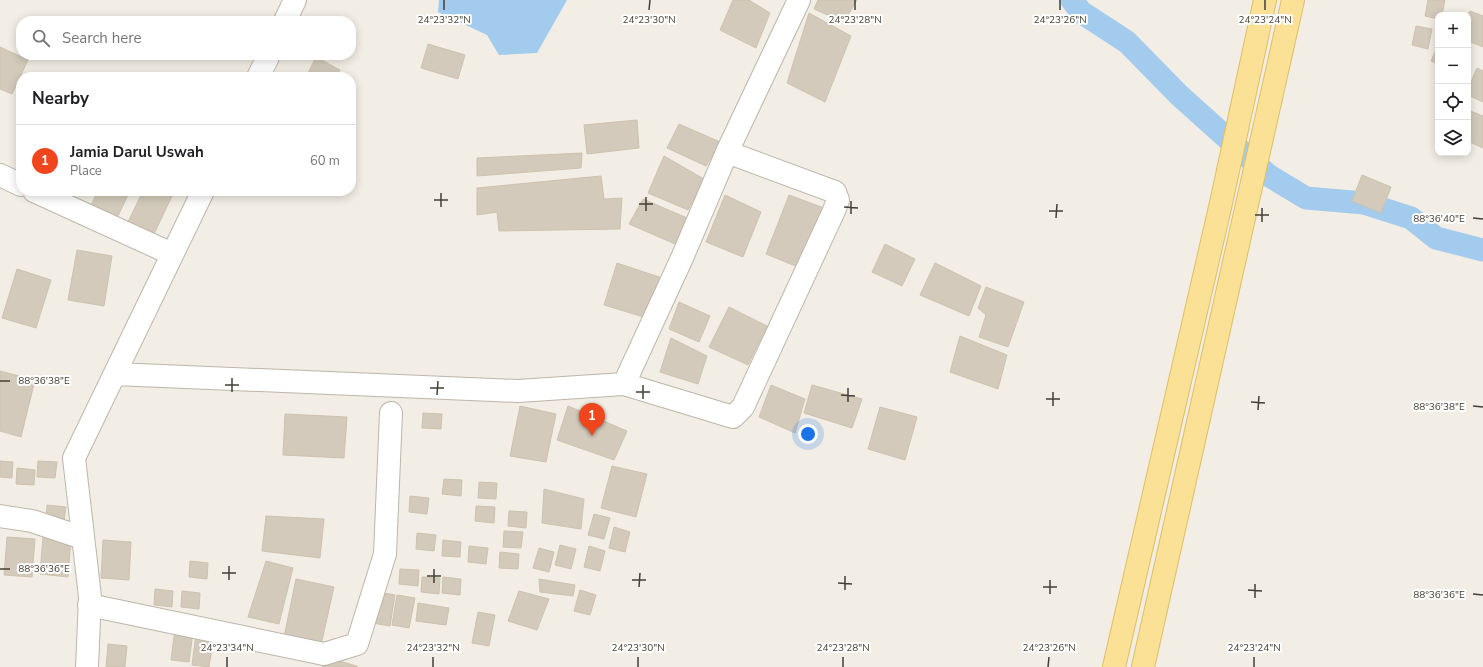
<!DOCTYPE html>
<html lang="en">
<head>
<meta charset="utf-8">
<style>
  body { margin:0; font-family:"Nunito Sans",sans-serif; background:#f6f6f6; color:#202124 }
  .controls { position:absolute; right:12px; top:12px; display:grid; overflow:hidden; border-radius:8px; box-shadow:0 2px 10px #0003 }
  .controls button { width:36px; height:36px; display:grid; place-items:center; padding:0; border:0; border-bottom:1px solid #e0e0e0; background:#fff; color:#202124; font:20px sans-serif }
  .you { position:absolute; left:808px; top:434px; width:14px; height:14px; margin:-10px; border:3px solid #fff; border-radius:50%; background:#1a73e8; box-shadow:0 0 0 6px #1a73e833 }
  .badge { display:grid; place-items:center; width:26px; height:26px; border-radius:50%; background:#f1451d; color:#fff; font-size:13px; font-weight:700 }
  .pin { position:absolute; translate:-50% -33px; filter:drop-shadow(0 1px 2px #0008) }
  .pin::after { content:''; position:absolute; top:21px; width:14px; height:12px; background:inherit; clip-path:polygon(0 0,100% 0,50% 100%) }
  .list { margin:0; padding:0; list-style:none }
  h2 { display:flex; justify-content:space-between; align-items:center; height:52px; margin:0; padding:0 16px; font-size:17px }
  h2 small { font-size:13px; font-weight:400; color:#757577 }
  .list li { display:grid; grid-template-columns:26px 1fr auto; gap:12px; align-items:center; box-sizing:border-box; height:72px; padding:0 16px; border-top:1px solid #e0e0e0 }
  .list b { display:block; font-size:15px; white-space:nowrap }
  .list p { margin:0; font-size:13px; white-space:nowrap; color:#757577 }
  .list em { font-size:13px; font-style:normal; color:#757577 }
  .icon { flex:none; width:22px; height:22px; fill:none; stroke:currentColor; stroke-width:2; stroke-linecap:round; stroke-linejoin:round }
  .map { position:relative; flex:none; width:1483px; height:667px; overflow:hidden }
  .search { position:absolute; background:#fff; box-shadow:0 2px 10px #0003; left:16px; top:16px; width:340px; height:44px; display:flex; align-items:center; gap:10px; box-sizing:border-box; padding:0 14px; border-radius:16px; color:#757577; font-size:15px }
  .panel { position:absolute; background:#fff; box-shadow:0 2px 10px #0003; left:16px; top:72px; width:340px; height:124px; border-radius:16px }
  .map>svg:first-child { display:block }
  .water { fill:#a3cbed }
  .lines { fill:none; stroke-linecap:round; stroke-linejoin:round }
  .canal { stroke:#a3cbed; stroke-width:23 }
  .building { fill:#d3cabb; stroke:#cdc2ae }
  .minor-casing { stroke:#bdb6a8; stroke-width:24 }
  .primary-casing { stroke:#debf66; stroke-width:24 }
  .minor { stroke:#fff; stroke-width:22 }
  .primary { stroke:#fae196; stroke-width:22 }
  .ticks { fill:none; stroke:#443f35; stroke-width:1.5 }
  .ticks-label { font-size:10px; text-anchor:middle; fill:#443f35; stroke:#fff; stroke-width:4; stroke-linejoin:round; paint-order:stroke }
</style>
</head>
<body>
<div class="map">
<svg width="1483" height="667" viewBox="0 0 1483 667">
  <rect width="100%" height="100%" fill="#f2eee5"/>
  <path class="water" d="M439,0H567L537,53L499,55L487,35L438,12Z"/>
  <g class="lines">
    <path class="canal" d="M1072,0L1081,12L1127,42L1179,95L1268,175L1306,198L1364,203L1411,218L1436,238L1483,250"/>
  </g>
  <path class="building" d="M733,0H749L770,13L756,48L720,30Z
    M818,0H857L844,22L814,9Z
    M1428,0H1445L1442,15H1438V19L1425,16Z
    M1470,11L1483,16V47L1468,41V15Z
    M809,13L851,36L825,102L787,83Z
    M1416,26L1432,29L1428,49L1412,45Z
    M428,44L465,55L458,79L421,68Z
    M1438,45V64L1431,61Z
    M0,47L28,60L12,94L0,89Z
    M316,57L340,70L336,77H310L307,75Z
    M1477,68L1483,71V102L1468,95V89Z
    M1468,110L1483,116V148L1468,141Z
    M637,120L639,148L587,154L584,125Z
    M679,124L720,142L706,166L667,148Z
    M582,153L581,168L477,176V158Z
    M664,156L704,179L688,210L648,193Z
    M1362,175L1391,187L1381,213L1352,201Z
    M601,176L604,199L622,198L620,229L499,231L497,212L477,215V188Z
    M98,191H130L116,220L90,207Z
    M143,191H161L172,196L153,236L127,224Z
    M725,195L761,212L743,257L706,242Z
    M789,195L824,208L798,267L766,254Z
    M643,199L687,218L675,244L629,224Z
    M885,244L915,259L902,286L872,272Z
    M77,250L112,256L104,306L68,300Z
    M617,263L662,278L647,318L604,305Z
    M935,263L981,286L969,316L920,295Z
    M17,269L51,280L36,328L2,318Z
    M986,287L1024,302L1008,347L979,337L986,315L978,308Z
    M679,302L710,316L699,342L669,329Z
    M729,307L767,326L748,365L709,347Z
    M960,336L1007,355L998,389L950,372Z
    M671,338L707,356L698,384L660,372Z
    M0,371L35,380L21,437L0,431Z
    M771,385L805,399L795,433L759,417Z
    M812,385L862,399L852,428L804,413Z
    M520,406L556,414L546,462L510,456Z
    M568,406L627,431L614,460L557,440Z
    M880,407L917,417L905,460L868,449Z
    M423,413L442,414L441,429L422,428Z
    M285,414L347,417L344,458L283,455Z
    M0,461L13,462L12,478L0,477Z
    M38,461L57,462L55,478L37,477Z
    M612,466L647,474L636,517L601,508Z
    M17,468L35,470L34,485L16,484Z
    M444,479L462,480L461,496L442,494Z
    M479,482L497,483L496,499L478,498Z
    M544,489L584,499L581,529L542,523Z
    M410,496L429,498L427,514L409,512Z
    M47,505L66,507L64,522L46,521Z
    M476,506L495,507L494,523L475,521Z
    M509,511L527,512L526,528L508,526Z
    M594,514L610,518L604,539L588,535Z
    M266,516L324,519L320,558L262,551Z
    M614,527L630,532L625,552L609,548Z
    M504,531L523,532L521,548L503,547Z
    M417,533L436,535L434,551L416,549Z
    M7,537L35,539L32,577L4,575Z
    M43,537L71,539L68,577L40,574Z
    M103,540L131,542L129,580L101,578Z
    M443,540L461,542L460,557L442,556Z
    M560,545L576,549L571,569L555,565Z
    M469,546L488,548L486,564L468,562Z
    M589,546L605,551L600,571L584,567Z
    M539,548L554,552L549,572L533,568Z
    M500,552L519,554L518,569L499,568Z
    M190,561L208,563L207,579L189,577Z
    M266,561L293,568L279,624L248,617Z
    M400,569L419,570L418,586L399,584Z
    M422,577L440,578L439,594L421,592Z
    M443,577L461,579L460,595L442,593Z
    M296,579L334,587L321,645L284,637Z
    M539,579L575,585L573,596L540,592Z
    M155,589L173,591L172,607L154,605Z
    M580,590L596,595L590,615L574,611Z
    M182,591L200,593L199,609L181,607Z
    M519,591L549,599L537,630L508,621Z
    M378,592L395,595L390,626L372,623Z
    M397,595L415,598L409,628L392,625Z
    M418,603L449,608L446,625L416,621Z
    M478,612L495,615L489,646L472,643Z
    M175,629L193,632L189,662L171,660Z
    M196,634L214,636L209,667L192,665Z
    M108,644L127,646L125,667H106Z
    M325,657L357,666V667H322Z"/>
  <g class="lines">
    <defs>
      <path id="minor" d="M285,21L295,0
        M258,77L269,55
        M727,152L835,192L838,200L833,213L743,407L733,417L624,384L682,258L727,152L799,0
        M0,175L21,185
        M34,191L172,254
        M115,374L518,391L624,384
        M0,516L32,521L83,538
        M89,605L324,654L357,644L385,554L391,413
        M87,667L90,597L74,458L203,191"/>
      <path id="primary" d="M1114,667L1221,203L1265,0
        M1143,667L1293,0"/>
    </defs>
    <use href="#minor" class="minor-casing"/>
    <use href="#primary" class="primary-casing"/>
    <use href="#minor" class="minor"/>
    <use href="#primary" class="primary"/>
  </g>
  <path class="ticks" d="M444,10V0M649,10L650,0M855,10V0M1060,10V0M1265,10V0M434,200H448M639,204H653M441,207V193M844,207L858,208M646,211V197M1049,211H1063M851,214V201M1255,215H1269M1056,218L1057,204M1473,218L1483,219M1262,222V208M0,381H10M225,385H239M430,388H444M232,392V378M636,392H650M437,395L438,381M841,395L855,396M643,399V385M1046,399H1060M848,402V388M1251,402L1265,403M1053,406V392M1473,406L1483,407M1258,410L1259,396M0,569H10M222,573H236M427,576H441M229,580V566M632,580H646M434,583V569M838,583L852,584M639,587L640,573M1043,587H1057M845,590V576M1248,590L1262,591M1050,594V580M1473,594L1483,595M1255,598V584M227,667V657M433,667V657M638,667V657M843,667V657M1048,667L1049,657M1254,667V657"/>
  <g class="ticks-label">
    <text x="444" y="23">24°23'32"N</text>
    <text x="649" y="23">24°23'30"N</text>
    <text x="855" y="23">24°23'28"N</text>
    <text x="1060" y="23">24°23'26"N</text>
    <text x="1265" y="23">24°23'24"N</text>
    <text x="1439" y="222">88°36'40"E</text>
    <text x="44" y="384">88°36'38"E</text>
    <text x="1439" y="410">88°36'38"E</text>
    <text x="44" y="572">88°36'36"E</text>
    <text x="1439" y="598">88°36'36"E</text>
    <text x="227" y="651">24°23'34"N</text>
    <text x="433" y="651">24°23'32"N</text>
    <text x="638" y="651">24°23'30"N</text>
    <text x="843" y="651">24°23'28"N</text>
    <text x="1049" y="651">24°23'26"N</text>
    <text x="1254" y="651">24°23'24"N</text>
  </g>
</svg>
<div class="controls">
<button>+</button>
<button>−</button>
<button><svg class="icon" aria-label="locate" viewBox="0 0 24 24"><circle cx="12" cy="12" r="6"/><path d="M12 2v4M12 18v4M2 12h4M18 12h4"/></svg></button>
<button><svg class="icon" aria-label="layers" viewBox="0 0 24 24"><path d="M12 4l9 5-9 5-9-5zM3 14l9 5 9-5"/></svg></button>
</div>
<div class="you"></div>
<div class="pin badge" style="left:592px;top:436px">1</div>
<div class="search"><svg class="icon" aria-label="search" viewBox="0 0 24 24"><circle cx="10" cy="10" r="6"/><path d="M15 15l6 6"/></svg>Search here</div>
<section class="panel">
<h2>Nearby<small></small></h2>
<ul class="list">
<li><span class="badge">1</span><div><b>Jamia Darul Uswah</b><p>Place</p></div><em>60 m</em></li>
</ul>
</section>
</div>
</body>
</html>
